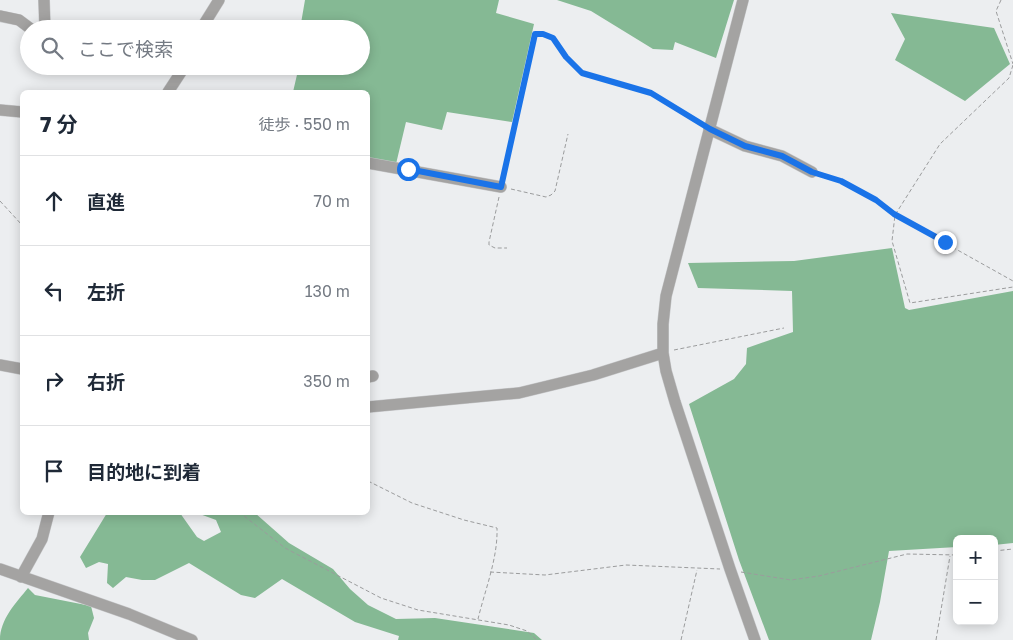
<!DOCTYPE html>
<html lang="ja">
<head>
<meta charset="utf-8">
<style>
  body { margin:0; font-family:"Golos Text","Noto Sans JP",sans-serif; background:#f2f2f3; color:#1f2937 }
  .controls { position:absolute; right:15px; bottom:15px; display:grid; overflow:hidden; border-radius:8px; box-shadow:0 2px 12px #0003 }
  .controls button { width:45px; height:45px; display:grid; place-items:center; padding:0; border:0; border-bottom:1px solid #e0e1e3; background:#fff; color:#1f2937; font:25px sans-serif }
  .stop { position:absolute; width:15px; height:15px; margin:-11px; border:4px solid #1a73e8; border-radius:50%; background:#fff }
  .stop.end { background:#1a73e8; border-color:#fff; box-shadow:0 1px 5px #0008 }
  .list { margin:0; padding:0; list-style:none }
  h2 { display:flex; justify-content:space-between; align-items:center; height:65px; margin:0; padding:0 20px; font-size:21px }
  h2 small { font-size:16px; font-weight:400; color:#747a83 }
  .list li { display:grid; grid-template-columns:32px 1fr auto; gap:15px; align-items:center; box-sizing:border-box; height:90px; padding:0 20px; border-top:1px solid #e0e1e3 }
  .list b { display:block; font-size:19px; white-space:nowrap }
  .list em { font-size:16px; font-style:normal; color:#747a83 }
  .icon { flex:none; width:28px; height:28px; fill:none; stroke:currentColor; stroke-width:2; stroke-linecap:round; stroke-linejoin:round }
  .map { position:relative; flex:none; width:1013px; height:640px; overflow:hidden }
  .search { position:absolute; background:#fff; box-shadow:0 2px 12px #0003; left:20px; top:20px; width:350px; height:55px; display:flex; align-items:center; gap:12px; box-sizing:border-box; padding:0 18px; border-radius:28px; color:#747a83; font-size:19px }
  .panel { position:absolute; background:#fff; box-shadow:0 2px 12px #0003; left:20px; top:90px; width:350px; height:425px; border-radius:8px }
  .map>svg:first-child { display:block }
  .forest { fill:#85b994 }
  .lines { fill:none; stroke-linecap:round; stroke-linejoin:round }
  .minor-casing { stroke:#c7c8ca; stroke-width:12 }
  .path { stroke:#9b9c9d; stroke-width:1; stroke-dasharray:4 2.5; stroke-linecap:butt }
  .minor { stroke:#a4a3a2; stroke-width:11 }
  .route { stroke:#1a73e8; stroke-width:6 }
</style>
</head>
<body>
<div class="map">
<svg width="1013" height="640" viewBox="0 0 1013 640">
  <rect width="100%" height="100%" fill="#eceef0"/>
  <path class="forest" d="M305,0H499L496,13L534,24L512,122L447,112L442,130L406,122L396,164L368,159V92H293L299,66H361V29H300Z
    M557,0H734L716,58L675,42L673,50L653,49L591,11Z
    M891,13L994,28L1010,64L965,101L895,60L905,39Z
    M892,248L905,308L909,310L1013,291V543L994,545V539H957V547L889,551L880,602L871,640H769L739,560L689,404L734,379L746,364L747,348L793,332L792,291L698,288L688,263L794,261Z
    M107,513H180L197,537L204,541L221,532L216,520L197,513H255L289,543L333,569L350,589L368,605L396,619L435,618L534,633L542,640H398L399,636L355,622L282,579L255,598L241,595L189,563L155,580H142L126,577L113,588L107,583L108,564L99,562L86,568L80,557Z
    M28,588L35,595L91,606L94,618L88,633L89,640H0C0,619 16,603 28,588Z"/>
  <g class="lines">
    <defs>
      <path id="minor" d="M44,0L45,29
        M743,0L666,296L663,324V353L666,371L675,402L730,569L755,640
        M0,16L19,20L31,29
        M201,29L219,0
        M168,92L185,66
        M0,110L22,112
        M709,129L745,146L782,156L812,172
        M368,163L501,187
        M0,365L22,369
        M368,377L373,376
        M368,407L519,393L593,375L663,353
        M0,569L129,614L192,640
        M21,577L42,539L49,512"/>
    </defs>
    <use href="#minor" class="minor-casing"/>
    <path class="path" d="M1001,0L996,11L1013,64
      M1013,65L1009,78L940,144L895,215L892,241L910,303L1013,287
      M822,175C848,184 871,197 893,214L1013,281
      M503,176L535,35C563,33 563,63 584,73C604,84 629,84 650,93C668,100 684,113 700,123
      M511,189L546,197L551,195L555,191L568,134
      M499,197L489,242V245L495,248H507
      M0,201L22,225
      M674,350L784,328
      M368,481L412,503L464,520L497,528C498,558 485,590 478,619
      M239,512L285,548L381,598L418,610L509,625L527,631L537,640
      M994,551L1013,549
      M490,572L545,575L626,565L720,569
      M741,572L791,580L819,576L907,554L957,555
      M681,640L697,570
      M936,640L950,556"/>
    <use href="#minor" class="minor"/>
  </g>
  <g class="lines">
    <path class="route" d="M408,169L501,187L535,34H543L553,38L566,57L582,73L651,93L710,129L745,146L782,156L812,172L841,181L876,200L894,214L945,242"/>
  </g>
</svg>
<div class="controls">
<button>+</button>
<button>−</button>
</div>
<div class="stop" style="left:408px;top:169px"></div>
<div class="stop end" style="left:945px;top:242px"></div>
<div class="search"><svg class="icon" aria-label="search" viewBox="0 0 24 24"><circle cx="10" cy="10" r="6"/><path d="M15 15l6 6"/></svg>ここで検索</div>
<section class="panel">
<h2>7 分<small>徒歩 · 550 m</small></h2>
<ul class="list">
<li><svg class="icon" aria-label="ahead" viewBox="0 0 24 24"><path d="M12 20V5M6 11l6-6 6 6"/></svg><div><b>直進</b></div><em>70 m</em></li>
<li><svg class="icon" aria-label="left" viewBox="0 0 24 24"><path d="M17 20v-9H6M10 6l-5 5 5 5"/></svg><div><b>左折</b></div><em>130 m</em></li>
<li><svg class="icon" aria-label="right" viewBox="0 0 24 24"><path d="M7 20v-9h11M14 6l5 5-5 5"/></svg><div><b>右折</b></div><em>350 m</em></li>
<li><svg class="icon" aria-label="arrive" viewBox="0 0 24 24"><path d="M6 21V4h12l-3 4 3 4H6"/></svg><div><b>目的地に到着</b></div></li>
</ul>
</section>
</div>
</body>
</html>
